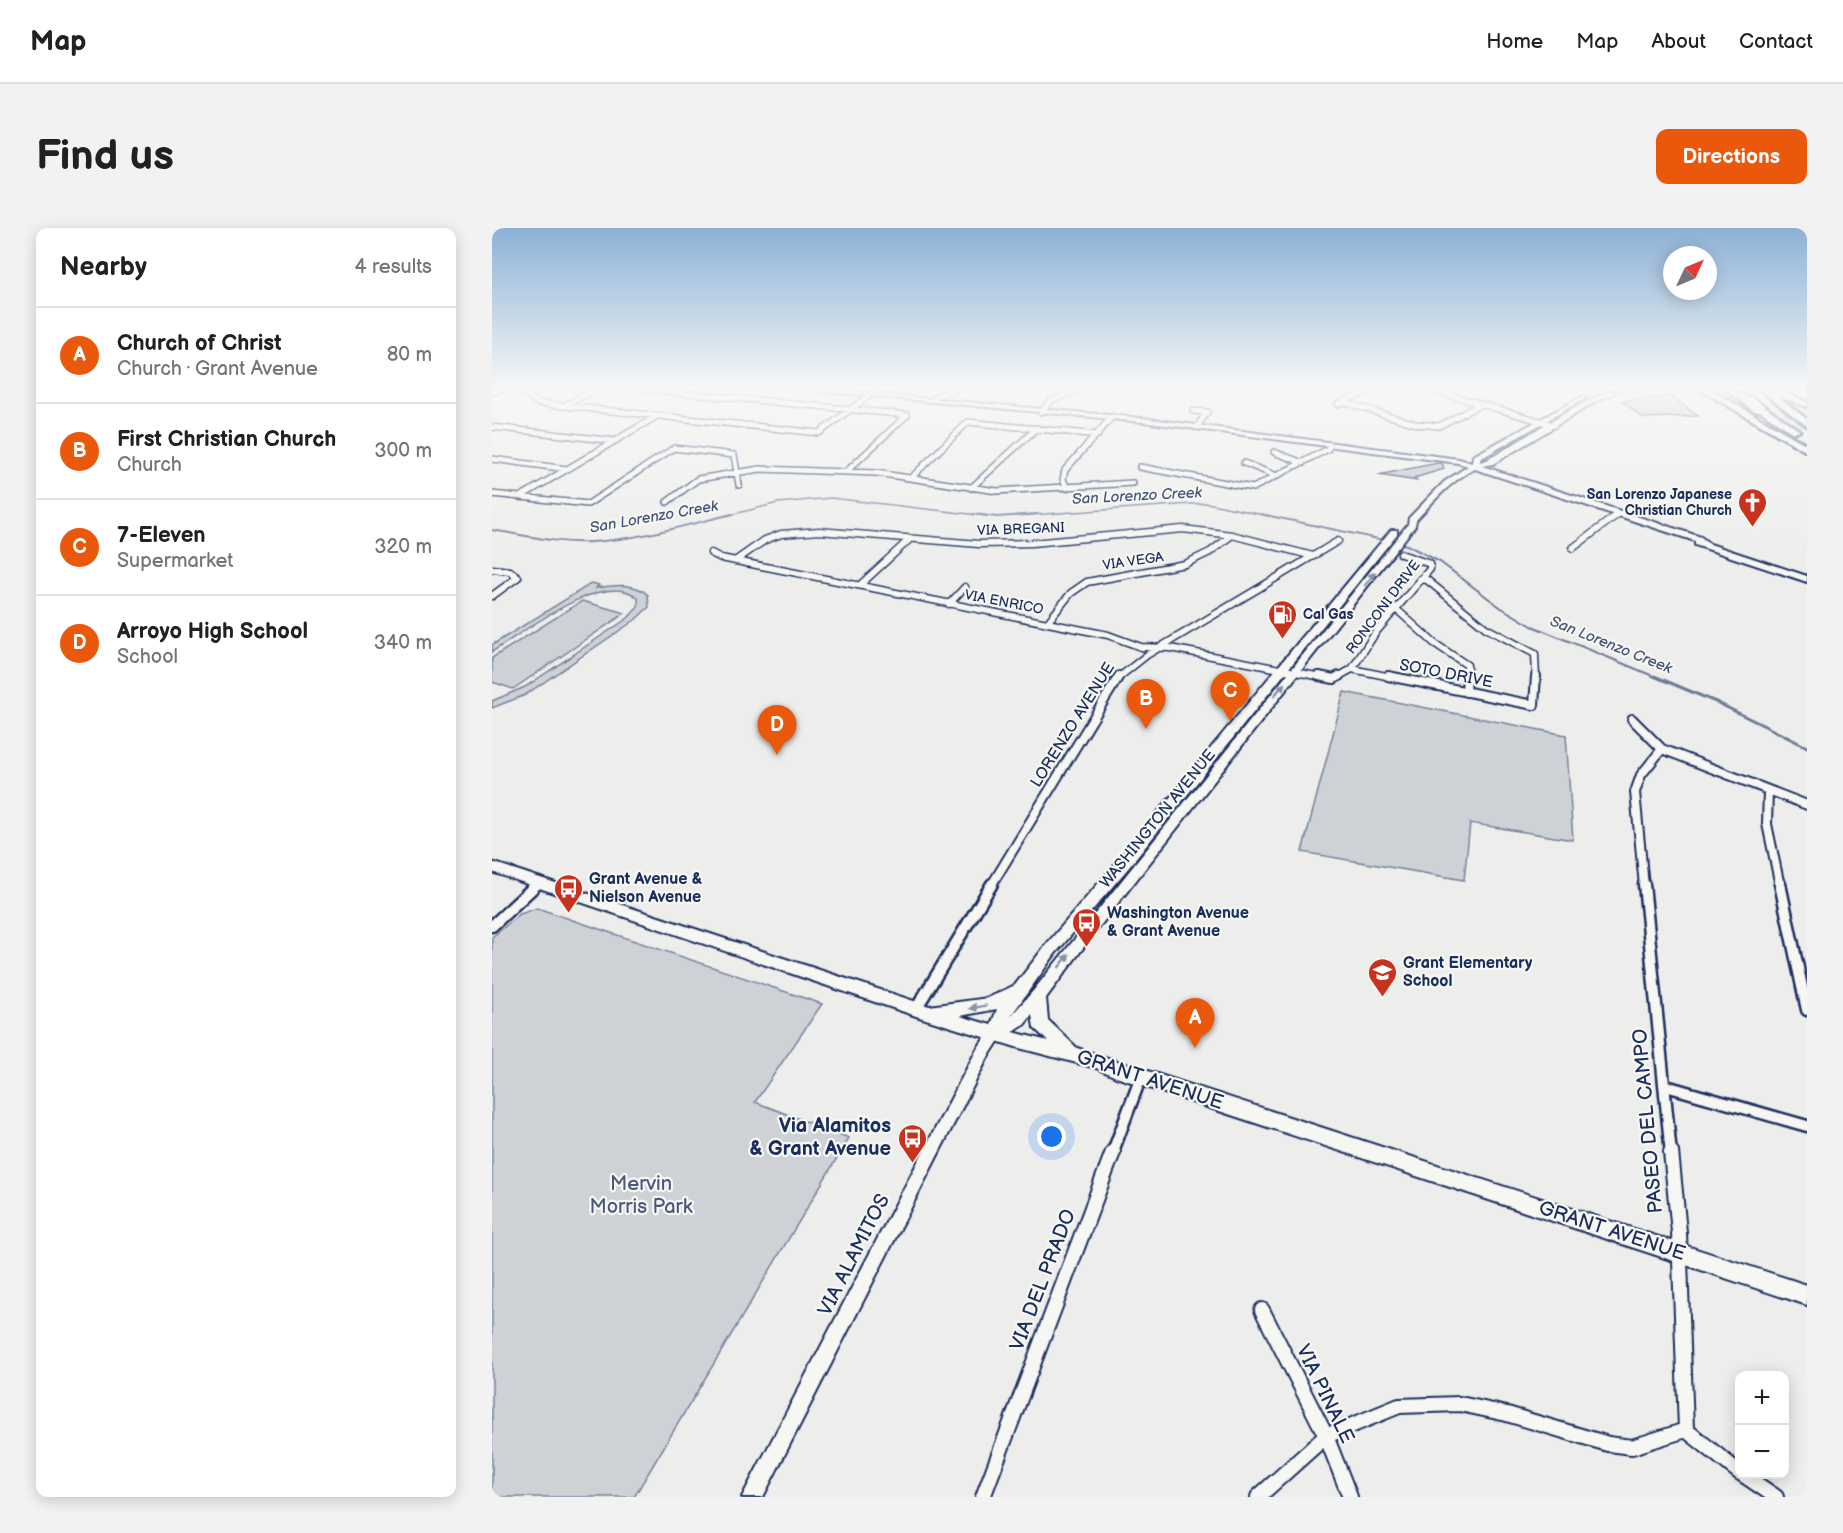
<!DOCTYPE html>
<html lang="en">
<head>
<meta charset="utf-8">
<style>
  body { margin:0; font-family:"Balsamiq Sans",sans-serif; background:#f2f2f2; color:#202124 }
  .controls { position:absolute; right:18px; bottom:18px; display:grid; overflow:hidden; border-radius:12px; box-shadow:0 3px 15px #0003 }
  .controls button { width:54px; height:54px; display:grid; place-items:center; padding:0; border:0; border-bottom:2px solid #e0e0e0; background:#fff; color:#202124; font:30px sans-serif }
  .compass { position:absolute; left:1171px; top:18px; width:54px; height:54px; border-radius:50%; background:#fff; box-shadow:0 3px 15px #0003; rotate:46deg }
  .you { position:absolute; left:560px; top:909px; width:21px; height:21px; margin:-15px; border:4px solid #fff; border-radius:50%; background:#1a73e8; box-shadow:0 0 0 9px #1a73e833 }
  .badge { display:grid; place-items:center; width:39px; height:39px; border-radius:50%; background:#ea580c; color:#fff; font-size:20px; font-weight:700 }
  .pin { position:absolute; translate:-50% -50px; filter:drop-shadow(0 2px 3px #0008) }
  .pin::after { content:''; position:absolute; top:32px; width:21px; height:18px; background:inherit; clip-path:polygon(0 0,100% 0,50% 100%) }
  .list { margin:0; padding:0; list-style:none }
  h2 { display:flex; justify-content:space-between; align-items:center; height:78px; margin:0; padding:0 24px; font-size:26px }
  h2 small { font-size:20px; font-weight:400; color:#757577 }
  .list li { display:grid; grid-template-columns:39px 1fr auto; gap:18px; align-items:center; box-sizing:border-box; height:96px; padding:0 24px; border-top:2px solid #e0e0e0 }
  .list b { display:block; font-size:22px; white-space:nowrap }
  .list p { margin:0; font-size:20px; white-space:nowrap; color:#757577 }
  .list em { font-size:20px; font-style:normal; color:#757577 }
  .map { position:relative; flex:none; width:1315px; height:1269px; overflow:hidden; border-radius:12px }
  header { display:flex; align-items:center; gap:36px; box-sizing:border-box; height:84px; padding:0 30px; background:#fff; border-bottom:2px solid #e0e0e0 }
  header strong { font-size:28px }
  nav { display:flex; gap:33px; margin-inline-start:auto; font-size:21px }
  .intro { display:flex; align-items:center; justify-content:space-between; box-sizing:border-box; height:144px; padding:0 36px }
  h1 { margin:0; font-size:42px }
  .button { padding:15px 27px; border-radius:12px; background:#ea580c; color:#fff; font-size:21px; font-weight:700 }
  main { display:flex; gap:36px; padding:0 36px }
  aside { flex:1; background:#fff; border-radius:12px; box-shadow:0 3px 15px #0003 }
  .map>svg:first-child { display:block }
  .green { fill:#ced2d7; stroke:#74809a; stroke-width:1.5 }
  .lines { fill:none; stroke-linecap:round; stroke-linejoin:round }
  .stream-far2 { stroke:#6e7a96; stroke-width:1.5 }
  .stream-far1 { stroke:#6e7a96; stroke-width:2 }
  .stream { stroke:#6e7a96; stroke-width:3 }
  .building { fill:#b9bfc8; stroke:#1b2f5e; stroke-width:1.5 }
  .motorway-tunnel { stroke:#c3c8d0; stroke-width:9; stroke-dasharray:9 4.5; stroke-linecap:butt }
  .minor-far4-casing { stroke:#1b2f5e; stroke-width:8 }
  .minor-far3-casing { stroke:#1b2f5e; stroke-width:9 }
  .minor-far2-casing { stroke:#1b2f5e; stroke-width:12 }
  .minor-far1-casing { stroke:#1b2f5e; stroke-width:15 }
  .minor-casing { stroke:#1b2f5e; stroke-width:18 }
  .tertiary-casing { stroke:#1b2f5e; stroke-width:4 }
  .secondary-casing { stroke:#1b2f5e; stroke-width:4 }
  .motorway-casing { stroke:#1b2f5e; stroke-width:5 }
  .minor-far4 { stroke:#f6f6f2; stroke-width:5 }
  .minor-far3 { stroke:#f6f6f2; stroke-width:6 }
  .minor-far2 { stroke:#f6f6f2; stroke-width:8 }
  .minor-far1 { stroke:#f6f6f2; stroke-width:10 }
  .minor { stroke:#f6f6f2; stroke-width:14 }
  .tertiary { fill:#f6f6f2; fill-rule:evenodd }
  .secondary { fill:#f6f6f2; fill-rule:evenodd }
  .motorway { fill:#f6f6f2; fill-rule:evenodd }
  .oneway { fill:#8892a8 }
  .labels { text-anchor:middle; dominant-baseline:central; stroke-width:4.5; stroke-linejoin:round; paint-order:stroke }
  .far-poi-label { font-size:14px; font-weight:bold; fill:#1b2f5e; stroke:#f6f6f2; text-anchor:end }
  .far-street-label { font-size:14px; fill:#1b2f5e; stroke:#f6f6f2 }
  .far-water-label { font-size:15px; font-style:italic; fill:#44547a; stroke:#f6f6f2 }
  .street-label { font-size:16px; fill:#1b2f5e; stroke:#f6f6f2 }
  .poi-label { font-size:16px; font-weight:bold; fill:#1b2f5e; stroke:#f6f6f2; text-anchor:start }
  .near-street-label { font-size:20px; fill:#1b2f5e; stroke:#f6f6f2 }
  .near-poi-label { font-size:20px; font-weight:bold; fill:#1b2f5e; stroke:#f6f6f2; text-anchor:end }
  .near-park-label { font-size:20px; fill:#48587c; stroke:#f6f6f2 }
</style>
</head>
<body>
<header>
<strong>Map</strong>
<nav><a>Home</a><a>Map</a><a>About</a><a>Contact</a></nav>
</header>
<div class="intro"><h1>Find us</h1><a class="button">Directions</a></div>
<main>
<aside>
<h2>Nearby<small>4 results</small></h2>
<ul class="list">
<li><span class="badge">A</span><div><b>Church of Christ</b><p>Church · Grant Avenue</p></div><em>80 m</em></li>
<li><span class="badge">B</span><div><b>First Christian Church</b><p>Church</p></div><em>300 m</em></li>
<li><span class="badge">C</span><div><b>7-Eleven</b><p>Supermarket</p></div><em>320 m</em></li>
<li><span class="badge">D</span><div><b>Arroyo High School</b><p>School</p></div><em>340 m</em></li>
</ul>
</aside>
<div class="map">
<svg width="1315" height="1269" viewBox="0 0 1315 1269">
  <rect width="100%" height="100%" fill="#edeeec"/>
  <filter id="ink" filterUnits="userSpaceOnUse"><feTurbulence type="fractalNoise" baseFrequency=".0167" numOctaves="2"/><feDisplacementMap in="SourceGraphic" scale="12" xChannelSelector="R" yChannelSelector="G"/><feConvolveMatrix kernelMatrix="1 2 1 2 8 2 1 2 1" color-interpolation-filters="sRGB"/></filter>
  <g filter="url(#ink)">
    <path class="green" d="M100,355L107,357L104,360C121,357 143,354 156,367L157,379L143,392L33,467L0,480V473L33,459L136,390L146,379V370C113,339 29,406 0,424V417Z
      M90,373L133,385L21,461L0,454V430Z
      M852,464L1074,507L1081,612L978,595L972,652L810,624Z
      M45,680L330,776L263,874L357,910L142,1269H0V709L28,686Z"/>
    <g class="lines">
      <path class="stream-far2" d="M234,288L286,275L339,270L495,288
        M523,288L715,275L776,288"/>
      <path class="stream-far1" d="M481,286L505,289L545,286
        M769,286L915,317L948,334L1008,379L1040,398L1166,450
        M0,302C32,307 67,316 100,314C147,311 195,297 240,286"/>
      <path class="stream" d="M1162,448L1226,475L1315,519"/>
    </g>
    <path class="building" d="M1179,168L1206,188L1151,190L1130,173Z
      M946,235H950L952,241L922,250L926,253L886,247Z"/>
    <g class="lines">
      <path class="motorway-tunnel" d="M1251,176L1315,197"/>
      <defs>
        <path id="minor-far4" d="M26,161L46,175L327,205L386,161
          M151,161L415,187
          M670,161L672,163
          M936,161L1062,197
          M0,164L12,161
          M443,169L464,161
          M852,174L924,196L947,198L989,176
          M846,176L880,161
          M72,178L104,161
          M701,183L715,184L705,199
          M549,184L560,172L591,161
          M0,199L123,213
          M782,224L811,235
          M0,231L75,241
          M752,235L785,248
          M648,239L761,260L836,221L838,217
          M356,242L415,187
          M419,250L476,194L606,207
          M479,260L545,200
          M575,260L571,251L573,242L620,189
          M0,266L96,276L182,220L242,227L247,257
          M28,269L165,188
          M175,274L206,251L268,241L384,245L505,263L641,255
          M1124,288L1126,286"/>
        <path id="minor-far3" d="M1081,320L1126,286
          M219,325L229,330L616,407L649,419L678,420L835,450
          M243,333L273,312L289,306L327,303L487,316L540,315L691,301L740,307L821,328
          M0,341L18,343L26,349L0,368
          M928,351L935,352L994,400L1043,426L1044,450
          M368,357L418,311
          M457,376L473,359
          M903,380L942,415L975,437V450
          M555,395L579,365L595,354L693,336L718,324L740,307
          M860,441L904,450
          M626,450L655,427L846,313
          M844,450L860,441L884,404L938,341V336L909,326"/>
        <path id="minor-far2" d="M827,448L842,451L847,448
          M896,448L1042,477L1044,448
          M974,464L975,448
          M1140,491L1170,521L1315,577
          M1276,563L1275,596L1288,658
          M43,658L46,655
          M499,658L627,448
          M1152,658L1143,564L1149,547L1170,521"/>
        <path id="minor-far1" d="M1152,656L1179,926
          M1288,656L1315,782
          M0,698L45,656
          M424,781L500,656
          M1174,858L1315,898
          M620,926L649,849"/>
        <path id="minor" d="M1179,924L1187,1004L1194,1202
          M770,1082L834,1208L858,1269
          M1194,1202L1248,1245
          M1250,1246L1284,1269
          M491,1269L621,924
          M766,1269L834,1208L907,1178L968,1176L1015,1186L1116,1216L1140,1219L1194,1202"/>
        <path id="tertiary" d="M504,800L509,801L511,806L495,831L271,1269H250L485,821L499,801Z"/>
        <path id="secondary" d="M305,161H331L650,190L967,231L980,235L981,228L1089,169L1094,170L988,231V234L995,232C1022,217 1105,161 1130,161L1105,173L1001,236L990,238L1209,309L1218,316L1315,348V354L1203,317V313L983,241C959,252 942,273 924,292L923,298L597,712L554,770L556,792L585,820L1315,1057V1077L624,849L604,840L527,820L424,788L0,644V634L437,778L496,770L523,757L553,718L628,630L899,302H905V306L638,638L563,726L518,789L541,763L916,296L917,290L952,254L976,238L966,235L650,194ZM505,781L499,797L468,788ZM540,787L542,800L556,813L521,804L532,797Z"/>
        <path id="motorway" d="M1207,161H1217L1315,217V224Z
          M1232,161C1244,161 1250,169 1261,170L1308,203L1301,205L1268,183H1262Z
          M1267,161H1276L1281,165L1288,163L1315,174V179L1285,168L1315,191V198Z"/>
      </defs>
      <use href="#minor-far4" class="minor-far4-casing"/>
      <use href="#minor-far3" class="minor-far3-casing"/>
      <use href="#minor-far2" class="minor-far2-casing"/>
      <use href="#minor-far1" class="minor-far1-casing"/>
      <use href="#minor" class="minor-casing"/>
      <use href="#tertiary" class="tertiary-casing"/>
      <use href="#secondary" class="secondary-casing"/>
      <use href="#motorway" class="motorway-casing"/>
      <use href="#minor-far4" class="minor-far4"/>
      <use href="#minor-far3" class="minor-far3"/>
      <use href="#minor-far2" class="minor-far2"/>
      <use href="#minor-far1" class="minor-far1"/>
      <use href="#minor" class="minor"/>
      <use href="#tertiary" class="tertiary"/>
      <use href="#secondary" class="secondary"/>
      <use href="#motorway" class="motorway"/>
    </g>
    <defs><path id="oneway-solid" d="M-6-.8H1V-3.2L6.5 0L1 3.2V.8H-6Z" transform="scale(1.5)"/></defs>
    <g class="oneway">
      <use href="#oneway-solid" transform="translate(878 351) rotate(-52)"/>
      <use href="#oneway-solid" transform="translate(787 462) rotate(-50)"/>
      <use href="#oneway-solid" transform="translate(572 733) rotate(-52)"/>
      <use href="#oneway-solid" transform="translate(486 779) rotate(170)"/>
    </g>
  </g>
  <linearGradient id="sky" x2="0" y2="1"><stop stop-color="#8db1d6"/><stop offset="0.47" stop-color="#f7f7f6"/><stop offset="1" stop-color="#f7f7f6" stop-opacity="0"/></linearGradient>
  <rect width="1315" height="339" fill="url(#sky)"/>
  <defs>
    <symbol id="church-pin" viewBox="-11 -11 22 30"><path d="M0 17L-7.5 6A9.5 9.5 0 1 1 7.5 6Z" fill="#c8321e" stroke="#f6f6f2"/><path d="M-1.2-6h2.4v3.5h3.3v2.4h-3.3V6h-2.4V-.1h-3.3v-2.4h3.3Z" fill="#fff"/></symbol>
    <symbol id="fuel-pin" viewBox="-11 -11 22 30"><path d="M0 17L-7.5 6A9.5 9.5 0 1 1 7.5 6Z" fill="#c8321e" stroke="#f6f6f2"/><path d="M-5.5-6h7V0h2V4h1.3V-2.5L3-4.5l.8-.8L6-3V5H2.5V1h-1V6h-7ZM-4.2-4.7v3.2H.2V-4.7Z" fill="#fff"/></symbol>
    <symbol id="bus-pin" viewBox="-11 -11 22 30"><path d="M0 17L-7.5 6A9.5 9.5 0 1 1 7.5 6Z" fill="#c8321e" stroke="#f6f6f2"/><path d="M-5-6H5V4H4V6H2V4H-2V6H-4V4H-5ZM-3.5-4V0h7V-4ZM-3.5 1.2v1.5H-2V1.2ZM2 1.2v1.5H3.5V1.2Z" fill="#fff"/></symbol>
    <symbol id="school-pin" viewBox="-11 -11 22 30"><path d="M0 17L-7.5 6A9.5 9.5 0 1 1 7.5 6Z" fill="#c8321e" stroke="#f6f6f2"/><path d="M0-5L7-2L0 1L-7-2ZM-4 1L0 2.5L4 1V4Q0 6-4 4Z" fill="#fff"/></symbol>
  </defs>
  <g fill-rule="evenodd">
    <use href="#church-pin" x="1244" y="258" width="33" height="45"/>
    <use href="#fuel-pin" x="774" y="370" width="33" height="45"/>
    <use href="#bus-pin" x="60" y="644" width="33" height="45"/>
    <use href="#bus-pin" x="578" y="678" width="33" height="45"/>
    <use href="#school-pin" x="874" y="728" width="33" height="45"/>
    <use href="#bus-pin" x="404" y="894" width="33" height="45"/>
  </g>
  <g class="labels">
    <g class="far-poi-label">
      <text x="1240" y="266">San Lorenzo Japanese<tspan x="1240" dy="16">Christian Church</tspan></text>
      <text x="811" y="386" text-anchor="start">Cal Gas</text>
    </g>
    <g class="far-street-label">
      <text transform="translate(529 301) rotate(-2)">VIA BREGANI</text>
      <text transform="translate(641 333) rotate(-8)">VIA VEGA</text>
      <text transform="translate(512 374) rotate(11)">VIA ENRICO</text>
      <text transform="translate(891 379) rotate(-53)">RONCONI DRIVE</text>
    </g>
    <g class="far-water-label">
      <text transform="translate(645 268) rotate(-3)">San Lorenzo Creek</text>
      <text transform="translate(162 289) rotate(-10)">San Lorenzo Creek</text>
      <text transform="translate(1119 417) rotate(22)">San Lorenzo Creek</text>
    </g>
    <g class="street-label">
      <text transform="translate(954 446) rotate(11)">SOTO DRIVE</text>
      <text transform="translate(581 497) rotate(-58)">LORENZO AVENUE</text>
      <text transform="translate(666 591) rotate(-51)">WASHINGTON AVENUE</text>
    </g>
    <g class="poi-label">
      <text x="97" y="651">Grant Avenue &amp;<tspan x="97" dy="18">Nielson Avenue</tspan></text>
      <text x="615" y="685">Washington Avenue<tspan x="615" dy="18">&amp; Grant Avenue</tspan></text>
      <text x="911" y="735">Grant Elementary<tspan x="911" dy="18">School</tspan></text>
    </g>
    <g class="near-street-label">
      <text transform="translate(658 852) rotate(18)">GRANT AVENUE</text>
      <text transform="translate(1156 893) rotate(-95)">PASEO DEL CAMPO</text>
      <text transform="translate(1120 1003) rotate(18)">GRANT AVENUE</text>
      <text transform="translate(362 1027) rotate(-63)">VIA ALAMITOS</text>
      <text transform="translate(551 1052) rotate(-69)">VIA DEL PRADO</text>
      <text transform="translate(833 1166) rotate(64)">VIA PINALE</text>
    </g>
    <g class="near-poi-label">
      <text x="399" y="898">Via Alamitos<tspan x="399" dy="23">&amp; Grant Avenue</tspan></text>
    </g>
    <g class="near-park-label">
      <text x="149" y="956">Mervin<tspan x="149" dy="23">Morris Park</tspan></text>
    </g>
  </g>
</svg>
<div class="controls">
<button>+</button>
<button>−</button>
</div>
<svg class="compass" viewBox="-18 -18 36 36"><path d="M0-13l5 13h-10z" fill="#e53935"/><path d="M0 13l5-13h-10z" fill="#757577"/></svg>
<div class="you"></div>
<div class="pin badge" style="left:703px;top:820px">A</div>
<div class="pin badge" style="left:654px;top:501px">B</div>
<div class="pin badge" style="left:738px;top:493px">C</div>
<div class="pin badge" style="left:285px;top:527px">D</div>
</div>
</main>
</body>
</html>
